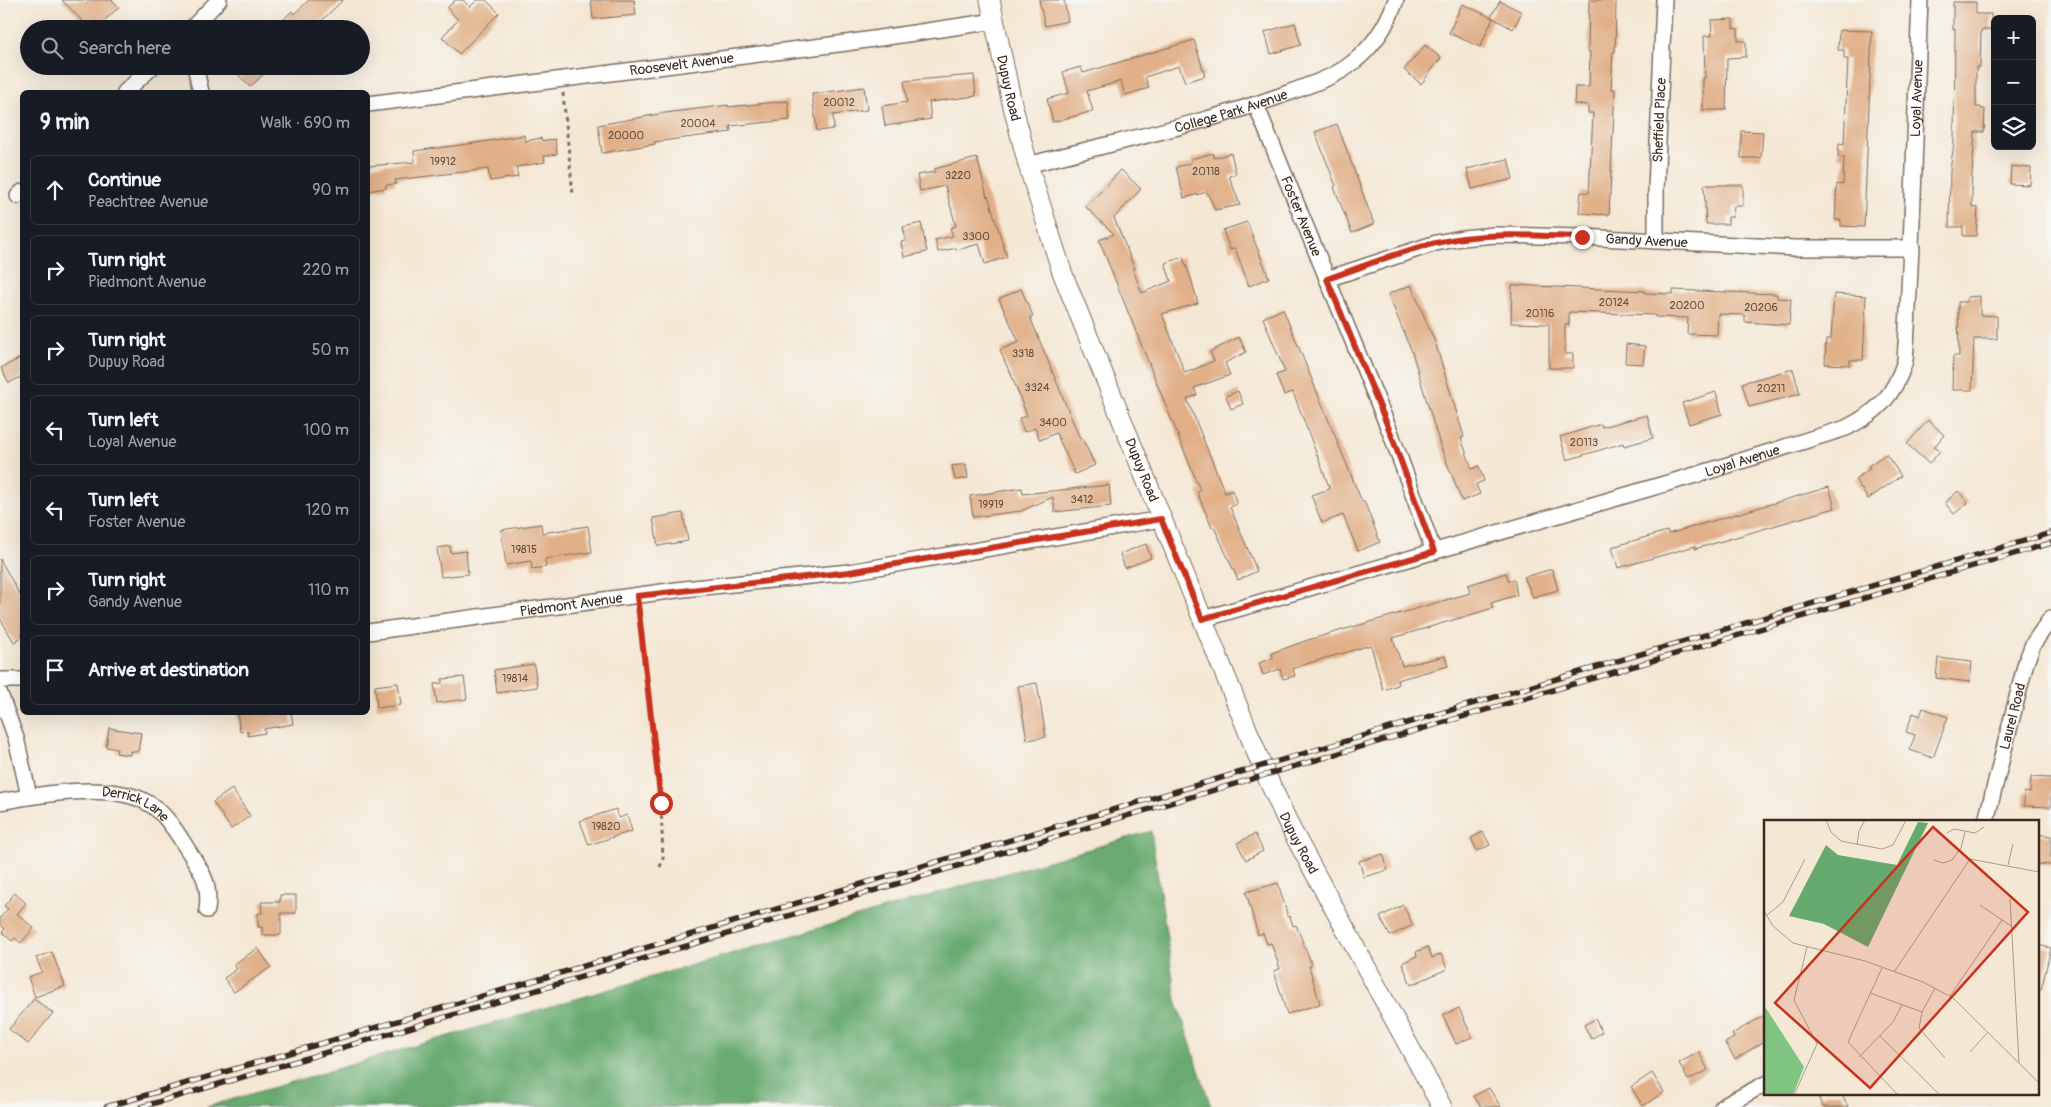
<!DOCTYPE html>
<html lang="en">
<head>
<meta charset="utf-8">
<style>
  body { margin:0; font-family:Pangolin,sans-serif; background:#20242c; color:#f1f3f6 }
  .controls { position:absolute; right:15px; top:15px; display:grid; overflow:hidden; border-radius:8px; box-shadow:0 5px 20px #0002 }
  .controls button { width:45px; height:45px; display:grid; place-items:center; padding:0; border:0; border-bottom:1px solid #363941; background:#171b24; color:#f1f3f6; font:25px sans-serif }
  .stop { position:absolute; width:15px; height:15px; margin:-11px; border:4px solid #c8321e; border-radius:50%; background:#fff }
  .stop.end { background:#c8321e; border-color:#fff; box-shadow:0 1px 5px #0008 }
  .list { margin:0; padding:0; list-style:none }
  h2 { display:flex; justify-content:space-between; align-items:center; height:65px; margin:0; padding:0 20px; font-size:21px }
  h2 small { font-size:16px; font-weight:400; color:#9ea1a6 }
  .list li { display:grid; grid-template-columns:32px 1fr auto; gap:15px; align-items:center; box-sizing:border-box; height:70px; margin:0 10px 10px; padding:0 10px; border:1px solid #363941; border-radius:8px }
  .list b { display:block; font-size:19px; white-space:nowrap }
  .list p { margin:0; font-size:16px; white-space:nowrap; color:#9ea1a6 }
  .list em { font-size:16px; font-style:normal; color:#9ea1a6 }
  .icon { flex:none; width:28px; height:28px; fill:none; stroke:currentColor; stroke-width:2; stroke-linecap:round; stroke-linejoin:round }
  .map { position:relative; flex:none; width:2051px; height:1107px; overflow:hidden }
  .search { position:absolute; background:#171b24; box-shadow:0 5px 20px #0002; left:20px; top:20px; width:350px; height:55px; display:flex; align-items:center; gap:12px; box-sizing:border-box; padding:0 18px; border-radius:28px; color:#9ea1a6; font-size:19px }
  .panel { position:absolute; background:#171b24; box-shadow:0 5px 20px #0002; left:20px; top:90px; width:350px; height:625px; border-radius:8px }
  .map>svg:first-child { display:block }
  .forest { fill:#67aa6f; stroke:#516a46 }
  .building { fill:#e1b089 }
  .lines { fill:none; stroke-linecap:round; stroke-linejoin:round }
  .minor-casing { stroke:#7c6c5e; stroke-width:18 }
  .tertiary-casing { stroke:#7c6c5e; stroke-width:21 }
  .path { stroke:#7c6c5e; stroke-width:3; stroke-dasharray:4 4; stroke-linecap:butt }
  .minor { stroke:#fff; stroke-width:15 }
  .tertiary { stroke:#fff; stroke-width:19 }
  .rail-casing { stroke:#3b2a1e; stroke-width:5.5 }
  .rail { stroke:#f6f6f2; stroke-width:4; stroke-dasharray:11; stroke-linecap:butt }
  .route { stroke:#c8321e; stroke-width:6 }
  .labels { text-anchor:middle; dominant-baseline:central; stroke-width:4; stroke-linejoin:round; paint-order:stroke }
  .number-label { font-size:11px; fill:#644c39 }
  .street-label { font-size:14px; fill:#3b2a1e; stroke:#f6f6f2 }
  .inset-road { fill:none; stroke:#aa9b8b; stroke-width:1 }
  .view { fill:#c8321e; fill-opacity:0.15; stroke:#c8321e; stroke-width:2.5 }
  .inset-edge { fill:none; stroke:#3b2a1e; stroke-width:2.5 }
</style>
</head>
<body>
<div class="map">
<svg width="2051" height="1107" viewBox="0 0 2051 1107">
  <rect width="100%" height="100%" fill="#f6f6f2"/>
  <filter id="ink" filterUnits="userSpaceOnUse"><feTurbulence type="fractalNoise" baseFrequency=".02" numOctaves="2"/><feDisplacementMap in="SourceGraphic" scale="10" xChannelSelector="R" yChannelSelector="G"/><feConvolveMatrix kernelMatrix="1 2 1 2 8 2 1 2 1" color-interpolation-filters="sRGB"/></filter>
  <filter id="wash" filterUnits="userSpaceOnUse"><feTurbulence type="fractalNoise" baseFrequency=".0096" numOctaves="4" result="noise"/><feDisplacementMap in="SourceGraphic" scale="20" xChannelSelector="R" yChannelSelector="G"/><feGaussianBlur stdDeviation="1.12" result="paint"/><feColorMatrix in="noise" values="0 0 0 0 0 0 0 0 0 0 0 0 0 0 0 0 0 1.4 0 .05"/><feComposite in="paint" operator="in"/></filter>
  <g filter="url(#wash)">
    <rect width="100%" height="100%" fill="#f4e7d4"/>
    <path class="forest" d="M1151,831L1176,999L1211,1107H206Z"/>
    <g id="blocks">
      <path class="building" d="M62,0H112L119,7L100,25L96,21L89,28Z
        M309,0H343L313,29H274L292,11L294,14Z
        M455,0H463L470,7L477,0H486L499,13L459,54L442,37L458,20L447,8Z
        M591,0H634L636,15L593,19Z
        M1039,0H1064L1068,21L1045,26Z
        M1589,0H1616L1615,52H1613L1611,89H1615L1609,215L1579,213L1581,192L1589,193L1593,113H1588V105L1574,104L1575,87H1589L1590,52H1588Z
        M1500,1L1522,12L1513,29L1491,17Z
        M1953,2H1976V14H1991V30H1981L1980,67H1976V107H1981V109H1985L1984,132H1975L1971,189H1972V207L1978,208L1976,236H1963V227H1949L1950,171L1954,142L1955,29H1953Z
        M1462,4L1493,18L1480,47L1449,33Z
        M1733,19V28L1738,29V41H1746V57L1727,58L1726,110H1703V78H1705L1704,36H1712L1711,20Z
        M1295,23L1301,45L1271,54L1265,32Z
        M1839,30L1872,31L1864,227L1841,226V220H1835L1837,184L1843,185L1844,157H1838L1839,143L1844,144L1848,59H1844V50H1838Z
        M1194,40L1205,76L1185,82L1179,66L1145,77L1149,88L1125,95L1121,81L1087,91L1093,111L1053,122L1047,99L1069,93L1063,72L1081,67L1083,73Z
        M1425,45L1441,58L1421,84L1404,70Z
        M230,66H272L250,87Z
        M974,75L976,96L929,102L931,119L885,126L882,106L907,102L904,81Z
        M864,87L867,110L833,115L834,129L817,131L812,94Z
        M788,101L790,120L730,126L731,132L654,142L655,144L602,153L598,125L665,113L728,105V107Z
        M1337,124L1374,224L1352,233L1334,187L1336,186L1315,132Z
        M1741,131L1763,132L1761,158H1741Z
        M524,135L525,141L541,138L542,141L555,139L557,154L544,156L545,162L516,167L518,177L490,181L488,169L395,180L396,184L386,185V188L368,191V166L415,162L414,151L483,142Z
        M1213,153L1214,158L1231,153L1236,174L1229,176L1240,205L1215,210L1207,192L1184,198L1176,167L1191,163V159Z
        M977,158L987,197L988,196L1007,257L985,264L979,244L957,250L956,248L938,252L935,240L953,236L950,228L956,226L945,186L920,191L917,175L935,172L934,169Z
        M1508,159L1513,179L1472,189L1467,169Z
        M2011,166L2031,168L2030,185L2010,184Z
        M1121,170L1141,189L1114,218L1135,269L1133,270L1142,293L1171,281L1165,263L1183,257L1191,279L1198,303L1162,314L1185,373L1214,361L1210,352L1239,337L1246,352L1225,363L1230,375L1194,388L1197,395L1187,399L1225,493L1232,490L1237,504L1230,507L1257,571L1238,580L1214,527L1212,528L1197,492L1200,490L1099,240L1114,234L1086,207Z
        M1704,185H1743V206H1734L1733,217H1728V224H1706Z
        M1247,222L1269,278L1249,286L1235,248L1230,250L1223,230Z
        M921,223L927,252L904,257L901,242L906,241L903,227Z
        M1411,285L1435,342L1464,437L1461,438L1472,469L1479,466L1484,481L1476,484L1480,494L1462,501L1440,445L1412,352L1388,294Z
        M1512,285L1645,291V293L1673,294V290L1777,294V298L1791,299L1789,325L1745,322V315L1718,314L1717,335L1687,334L1688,318L1655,317V315L1569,312V325L1565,324V354H1573V368H1549V324L1511,323Z
        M1021,289L1033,316L1030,317L1066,405L1080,439L1082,438L1095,465L1075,474L1056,433L1040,440L1035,428L1024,432L1019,418L1027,416L1010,371H1009L1000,350L1019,342L999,299Z
        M1834,294L1866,296L1863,360H1850V365L1825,364L1826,339H1831Z
        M1980,296V315L1997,316V339H1974L1972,390H1952L1953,356H1959L1958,302H1967V297Z
        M1283,309L1362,502L1364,501L1380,542L1358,551L1343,515L1322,523L1311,495L1330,489L1293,392L1284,395L1276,375L1285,372L1263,318Z
        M1626,344L1645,346L1643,364L1625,363Z
        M22,357V376L9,383L1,368Z
        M1793,369L1800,394L1749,407L1742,383Z
        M1238,391L1243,404L1231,409L1226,396Z
        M1716,392L1722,414L1689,424L1682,403Z
        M1647,415L1653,438L1624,446L1623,443L1567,460L1560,437L1601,424L1602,427Z
        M1928,420L1944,435L1934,447L1940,451L1929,464L1907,444Z
        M1886,454L1901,476L1868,499L1855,479L1870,469L1868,466Z
        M966,464L968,478L955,480L952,466Z
        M1109,485L1111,506L1055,512L1053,497L1021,511L973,517L970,496L1022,488L1023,494Z
        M1829,487L1835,508L1695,549V546L1618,568L1612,547L1667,531L1668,534Z
        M1958,491L1968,503L1954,514L1945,503Z
        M683,513L688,541L658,546L653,518Z
        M541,524L542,533L588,526L592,552L545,559L546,567L532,569L531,561L506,565L501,530Z
        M1146,544L1151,558L1125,568L1120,554Z
        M450,546L451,553L466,551L468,574L441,577L437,548Z
        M0,559L22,599V637L14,642L0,618Z
        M1552,569L1558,590L1533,597L1524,577Z
        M1506,573L1509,581L1514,579L1517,595L1491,603L1493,608L1393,638L1402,666L1445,656L1448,666L1397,680L1398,685L1383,690L1371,645L1309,663L1293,669L1295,676L1283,679L1280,669L1263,675L1259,663L1273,658L1272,653L1308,640L1470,593L1468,585Z
        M1938,658L1972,662L1970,682L1936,678Z
        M534,664L537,687L497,693L494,670Z
        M464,677L467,699L437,703L434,684L442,683V679Z
        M398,683L401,705L377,708L375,686Z
        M1037,683L1046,737L1027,740L1018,686Z
        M1923,708L1948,717L1933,758L1910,750L1915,735L1906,732L1913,713L1920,716Z
        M237,712H291L293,724L264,729L265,733L248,736V731L240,732Z
        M109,728L141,733L138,752L130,751V755L116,753L117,749L106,747Z
        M2031,777L2051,778V807L2024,806V792L2030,793Z
        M232,789L250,816L231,829L213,802Z
        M616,809L619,818L627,815L632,831L589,845L580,821Z
        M1483,832L1490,845L1477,851L1471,838Z
        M1255,834L1263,851L1246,860L1237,843Z
        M2037,834L2051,836V865L2037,864Z
        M1383,854L1388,870L1364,877L1359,861Z
        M1278,883L1288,917L1290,916L1293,926L1296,925L1312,965L1309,966L1320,1004L1287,1014L1274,971L1280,969L1271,943L1267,944L1263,933L1258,935L1246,892Z
        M15,893L26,903L17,914L34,928L21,943L15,938L12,941L2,932L5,929L0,924V918L8,909L4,906Z
        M280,895H296V913H281V935H262V927H258V913H262L261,902H280Z
        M1403,905L1413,925L1390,936L1380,917Z
        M2037,945L2051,948L2041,990H2037Z
        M1428,947L1432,958L1441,954L1447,969L1411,985L1402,963L1417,956L1416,952Z
        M258,948L271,967L234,992L224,978L237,969L234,964Z
        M52,952L65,986L35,997L28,977L42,972L36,958Z
        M34,999L53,1013L28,1044L9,1029Z
        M1459,1008L1472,1037L1456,1044L1443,1015Z
        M1765,1015V1041L1735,1059L1725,1043L1734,1038L1732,1034Z
        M1595,1019L1602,1032L1591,1039L1584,1025Z
        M1699,1052L1708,1070L1688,1080L1679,1063Z
        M1652,1073L1664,1092L1643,1106L1631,1087Z
        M1489,1088L1501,1107H1481L1474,1096Z
        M1826,1093H1841L1848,1107H1823L1818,1097Z"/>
    </g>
  </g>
  <g filter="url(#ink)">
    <use href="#blocks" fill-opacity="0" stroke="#7c6c5e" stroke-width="1"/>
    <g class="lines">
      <defs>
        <g id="minor">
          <path d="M191,29L219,0"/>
          <path d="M195,66L201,92"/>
          <path d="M125,92L153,66"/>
          <path id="s1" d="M368,104L846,43L995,21"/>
          <path id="s2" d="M1256,105L1391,434L1434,552"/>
          <path id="s3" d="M1028,165C1115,142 1204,124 1288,93C1309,85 1333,78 1351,64C1372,48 1387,26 1396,0"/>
          <path d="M18,196L22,192"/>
          <path id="s4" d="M1656,241V190L1664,0"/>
          <path id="s5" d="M1327,279L1436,243L1462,238L1495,235L1582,237L1794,248H1912"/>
          <path id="s6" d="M1203,619L1709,471L1846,428C1878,412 1894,396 1905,361C1913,241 1915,120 1920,0"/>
          <path id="s7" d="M368,632L684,589L849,572L1161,519"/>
          <path d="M0,680H22"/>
          <path d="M0,694L16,738L29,796"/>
          <path id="s8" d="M0,802C40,794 110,782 146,802C164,811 176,831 186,847C201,871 211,881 207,910"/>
          <path id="s9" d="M1986,821L2026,662L2033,644L2051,618"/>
          <path d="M1722,1107L1765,1084"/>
        </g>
        <g id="tertiary">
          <path id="s10" d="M990,0L1011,99L1028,165L1062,272L1262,766L1291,829L1442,1107"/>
        </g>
      </defs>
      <use href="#minor" class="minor-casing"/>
      <use href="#tertiary" class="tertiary-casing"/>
      <path class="path" d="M563,93L573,195
        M639,609L661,803L663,859L660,867"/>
      <use href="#minor" class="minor"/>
      <use href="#tertiary" class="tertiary"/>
      <defs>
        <path id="rail" d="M106,1107L2051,533
          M141,1107L2051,543"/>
      </defs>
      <use href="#rail" class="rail-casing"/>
      <use href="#rail" class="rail"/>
    </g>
  </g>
  <g class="lines" filter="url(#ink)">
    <path class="route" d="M661,803L637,596L849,572L1161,519L1202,619L1434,552L1391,434L1327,279C1371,264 1417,244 1463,238C1503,233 1543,236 1582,237"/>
  </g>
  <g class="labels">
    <g class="number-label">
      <text x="839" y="102">20012</text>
      <text x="698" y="123">20004</text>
      <text x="626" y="135">20000</text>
      <text x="443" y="161">19912</text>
      <text x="1206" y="171">20118</text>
      <text x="958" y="175">3220</text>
      <text x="976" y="236">3300</text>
      <text x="1614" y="302">20124</text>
      <text x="1687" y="305">20200</text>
      <text x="1761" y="307">20206</text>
      <text x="1540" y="313">20116</text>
      <text x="1023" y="353">3318</text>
      <text x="1037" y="387">3324</text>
      <text x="1771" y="388">20211</text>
      <text x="1053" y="422">3400</text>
      <text x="1584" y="442">20113</text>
      <text x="1082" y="499">3412</text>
      <text x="991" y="504">19919</text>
      <text x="524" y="549">19815</text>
      <text x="515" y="678">19814</text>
      <text x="606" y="826">19820</text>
    </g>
    <g class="street-label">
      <text stroke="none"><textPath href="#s1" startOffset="316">Roosevelt Avenue</textPath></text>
      <text stroke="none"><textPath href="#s10" startOffset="90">Dupuy Road</textPath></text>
      <text stroke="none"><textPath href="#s6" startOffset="1026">Loyal Avenue</textPath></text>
      <text stroke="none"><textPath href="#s3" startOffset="210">College Park Avenue</textPath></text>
      <text stroke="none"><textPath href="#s4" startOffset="121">Sheffield Place</textPath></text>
      <text stroke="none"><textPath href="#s2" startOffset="120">Foster Avenue</textPath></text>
      <text stroke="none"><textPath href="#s5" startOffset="326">Gandy Avenue</textPath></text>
      <text stroke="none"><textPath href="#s6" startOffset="562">Loyal Avenue</textPath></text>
      <text stroke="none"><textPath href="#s10" startOffset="495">Dupuy Road</textPath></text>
      <text stroke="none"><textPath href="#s7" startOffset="205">Piedmont Avenue</textPath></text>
      <text stroke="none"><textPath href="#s9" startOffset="108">Laurel Road</textPath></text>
      <text stroke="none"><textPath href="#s8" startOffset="139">Derrick Lane</textPath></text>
      <text stroke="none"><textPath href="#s10" startOffset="900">Dupuy Road</textPath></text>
    </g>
  </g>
  <g transform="translate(1764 820)">
    <rect width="275" height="275" fill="#f4e7d4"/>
    <path d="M0,185L40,247L29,275H0Z" fill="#7fc581"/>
    <path d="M154,2L164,3L104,127L60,104L25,96L62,25L74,35L133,45Z" fill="#67aa6f"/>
    <path class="inset-road" d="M62,0L67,12L77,21L118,29L129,25L142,0M183,13L190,9L211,13L220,7M93,25L95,11L101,0M170,40L179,43L188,40L197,28L201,12M244,45L249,24M246,79L255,243M216,85L247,106M0,91L9,106L29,123L101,141L159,162L189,178L275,263M2,96L19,82L41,39M118,148L84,222L134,275M130,152L206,39L275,52M171,168L158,192L155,208L181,238M106,173L158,192M186,176L238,100M116,216L176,275M206,232L224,212M95,237L129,202L138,185M30,275L53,224L30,180L43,127"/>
    <path class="view" d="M169,7L264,92L106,268L11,183Z"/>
    <rect width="275" height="275" class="inset-edge"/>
  </g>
</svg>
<div class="controls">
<button>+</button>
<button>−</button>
<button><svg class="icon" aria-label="layers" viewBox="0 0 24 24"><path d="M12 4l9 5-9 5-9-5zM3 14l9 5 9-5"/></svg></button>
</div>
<div class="stop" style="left:661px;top:803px"></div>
<div class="stop end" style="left:1582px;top:237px"></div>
<div class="search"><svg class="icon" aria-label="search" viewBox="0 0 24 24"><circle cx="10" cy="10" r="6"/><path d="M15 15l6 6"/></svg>Search here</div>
<section class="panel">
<h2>9 min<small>Walk · 690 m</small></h2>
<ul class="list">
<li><svg class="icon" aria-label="ahead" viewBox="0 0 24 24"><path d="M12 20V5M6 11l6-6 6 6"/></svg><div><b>Continue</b><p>Peachtree Avenue</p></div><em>90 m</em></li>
<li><svg class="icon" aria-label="right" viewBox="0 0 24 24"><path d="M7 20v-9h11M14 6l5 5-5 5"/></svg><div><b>Turn right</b><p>Piedmont Avenue</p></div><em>220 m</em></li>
<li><svg class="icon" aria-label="right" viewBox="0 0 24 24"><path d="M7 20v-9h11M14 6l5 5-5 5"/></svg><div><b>Turn right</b><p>Dupuy Road</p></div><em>50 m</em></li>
<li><svg class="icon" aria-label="left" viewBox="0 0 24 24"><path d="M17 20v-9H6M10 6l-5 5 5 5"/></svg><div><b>Turn left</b><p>Loyal Avenue</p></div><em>100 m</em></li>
<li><svg class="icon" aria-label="left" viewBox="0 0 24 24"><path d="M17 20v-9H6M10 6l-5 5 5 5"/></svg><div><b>Turn left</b><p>Foster Avenue</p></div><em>120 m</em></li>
<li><svg class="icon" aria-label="right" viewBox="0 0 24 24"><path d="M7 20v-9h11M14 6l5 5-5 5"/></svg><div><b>Turn right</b><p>Gandy Avenue</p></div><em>110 m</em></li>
<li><svg class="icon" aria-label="arrive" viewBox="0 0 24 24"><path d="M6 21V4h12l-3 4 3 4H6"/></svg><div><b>Arrive at destination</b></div></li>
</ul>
</section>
</div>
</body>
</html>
